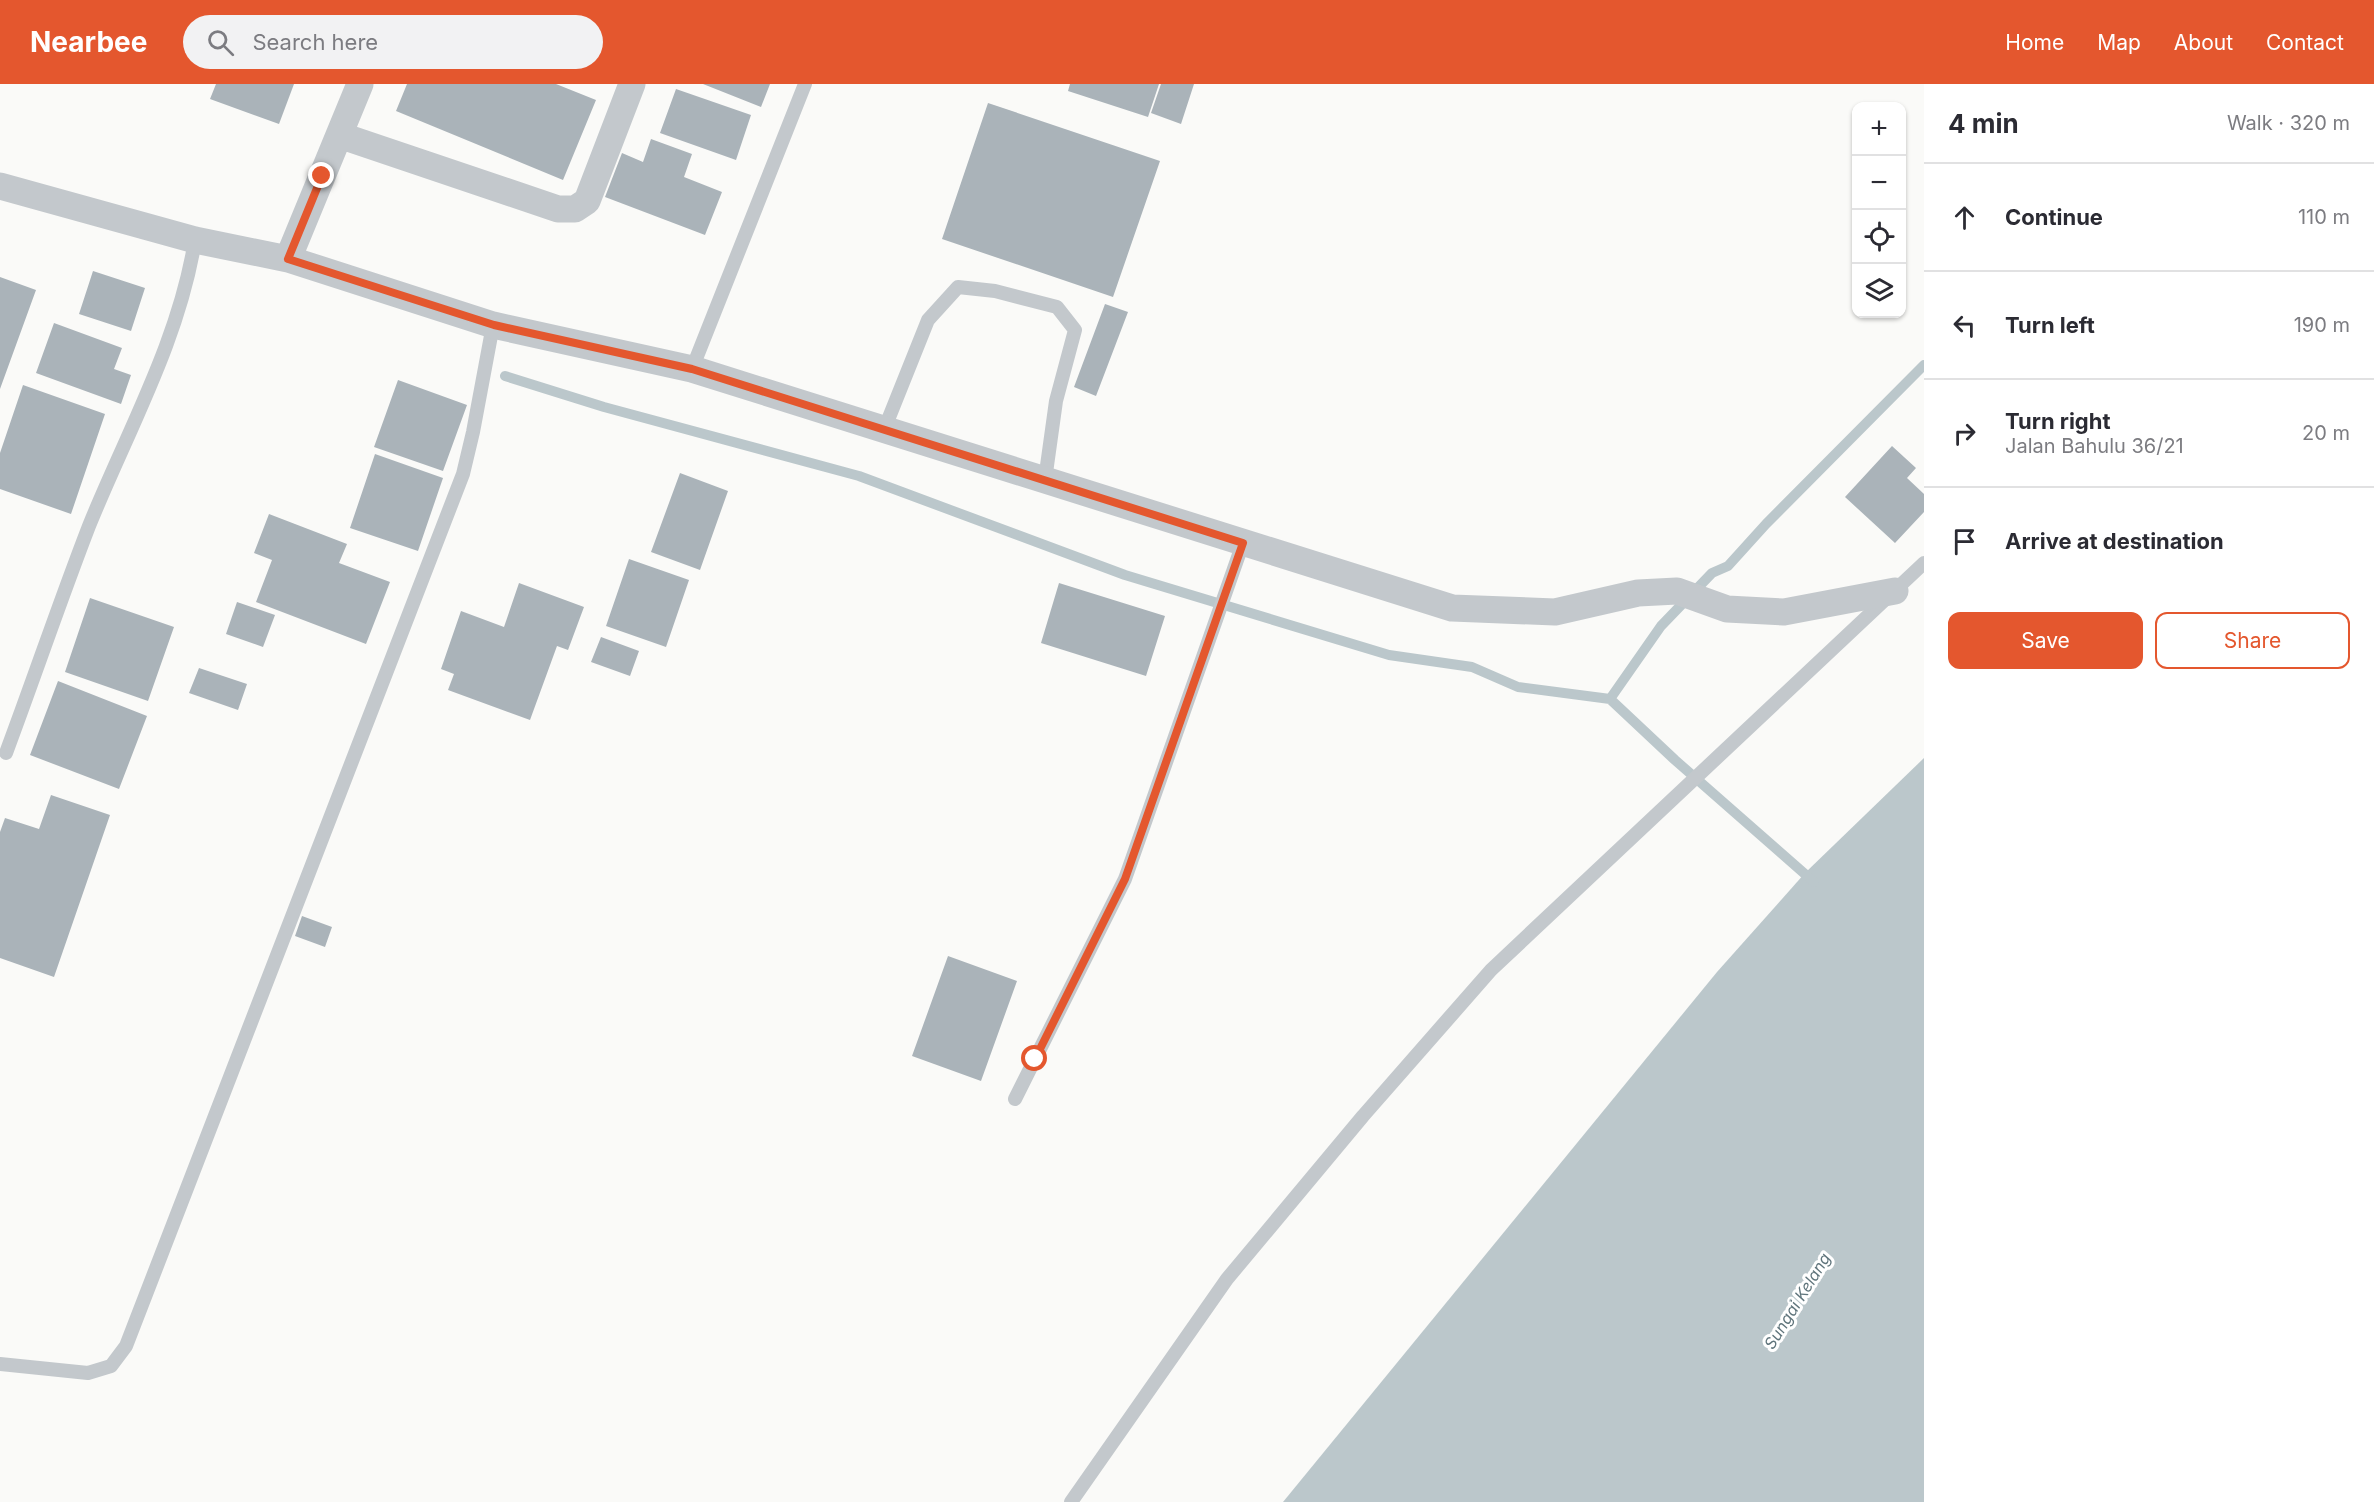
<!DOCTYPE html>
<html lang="en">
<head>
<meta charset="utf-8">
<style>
  body { margin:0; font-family:Inter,sans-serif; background:#f2f2f3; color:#2b2b33 }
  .controls { position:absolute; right:18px; top:18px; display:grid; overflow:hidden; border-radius:12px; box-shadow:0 2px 4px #0004 }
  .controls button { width:54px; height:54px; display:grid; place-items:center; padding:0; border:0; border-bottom:2px solid #e1e1e2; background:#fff; color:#2b2b33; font:30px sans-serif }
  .stop { position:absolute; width:18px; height:18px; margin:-14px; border:4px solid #e4572e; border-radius:50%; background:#fff }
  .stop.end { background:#e4572e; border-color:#fff; box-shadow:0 2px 6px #0008 }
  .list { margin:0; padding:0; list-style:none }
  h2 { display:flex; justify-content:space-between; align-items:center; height:78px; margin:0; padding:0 24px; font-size:26px }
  h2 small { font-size:20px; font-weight:400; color:#7c7c81 }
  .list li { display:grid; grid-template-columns:39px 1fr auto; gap:18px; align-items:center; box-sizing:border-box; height:108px; padding:0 24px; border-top:2px solid #e1e1e2 }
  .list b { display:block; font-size:22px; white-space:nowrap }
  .list p { margin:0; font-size:20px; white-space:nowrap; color:#7c7c81 }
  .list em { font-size:20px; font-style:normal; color:#7c7c81 }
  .actions { display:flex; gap:12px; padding:18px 24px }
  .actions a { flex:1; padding:14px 0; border:2px solid #e4572e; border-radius:12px; text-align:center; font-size:21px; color:#e4572e }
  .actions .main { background:#e4572e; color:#fff }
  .icon { flex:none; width:33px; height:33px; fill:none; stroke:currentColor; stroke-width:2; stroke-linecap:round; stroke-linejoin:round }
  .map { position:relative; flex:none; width:1924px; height:1418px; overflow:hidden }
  header { display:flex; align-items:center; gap:36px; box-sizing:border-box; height:84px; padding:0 30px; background:#e4572e; color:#fff }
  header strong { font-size:28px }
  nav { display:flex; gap:33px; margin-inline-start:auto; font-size:21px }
  .search { width:420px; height:54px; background:#f2f2f3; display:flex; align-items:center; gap:15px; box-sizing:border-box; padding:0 21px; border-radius:33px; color:#7c7c81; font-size:22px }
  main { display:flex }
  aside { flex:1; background:#fff }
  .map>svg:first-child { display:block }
  .water { fill:#bbc7cb }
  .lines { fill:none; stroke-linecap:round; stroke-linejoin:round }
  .stream { stroke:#bbc7cb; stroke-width:10 }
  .building { fill:#aab3b9 }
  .service { stroke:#c3c8cc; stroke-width:14 }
  .minor { stroke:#c3c8cc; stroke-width:27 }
  .route { stroke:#e4572e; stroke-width:8 }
  .labels { text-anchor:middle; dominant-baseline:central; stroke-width:6; stroke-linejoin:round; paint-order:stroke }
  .water-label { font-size:16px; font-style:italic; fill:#60757c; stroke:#fff }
</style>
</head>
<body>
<header>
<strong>Nearbee</strong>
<div class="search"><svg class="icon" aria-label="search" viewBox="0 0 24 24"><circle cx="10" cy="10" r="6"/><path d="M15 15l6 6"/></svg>Search here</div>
<nav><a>Home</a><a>Map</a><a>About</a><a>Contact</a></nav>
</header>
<main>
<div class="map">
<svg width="1924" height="1418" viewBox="0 0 1924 1418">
  <rect width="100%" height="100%" fill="#fafaf8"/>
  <path class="water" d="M1924,674V1418H1283L1717,888L1805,789Z"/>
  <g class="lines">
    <path class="stream" d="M505,292L604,323L859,392L1125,491L1389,571L1472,583L1518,603L1610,615L1675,676L1814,798
      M1610,615L1661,542L1712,489L1728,482L1766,440L1924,281"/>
  </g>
  <path class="building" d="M216,0H294L279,40L210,15Z
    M407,0H556L596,16L563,96L396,27Z
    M703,0H770L761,23Z
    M1070,0H1159L1148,33L1068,7Z
    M1161,0H1194L1181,40L1151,29Z
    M676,5L751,31L736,76L660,49Z
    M988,19L1160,77L1113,213L942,155Z
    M651,55L692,70L684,93L722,108L705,151L605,113L622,69L643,78Z
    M93,187L145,204L131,247L79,230Z
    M0,193L36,206L0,305Z
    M1105,220L1128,228L1096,312L1074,303Z
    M54,239L122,264L114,285L131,291L121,320L36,289Z
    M398,296L467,321L443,387L374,363Z
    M23,301L105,330L71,430L0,405V369Z
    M1892,362L1916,384L1907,394L1924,410V428L1895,459L1845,413Z
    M375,370L443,394L418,467L350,444Z
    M680,389L728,407L700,486L651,468Z
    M269,430L347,460L339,479L390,498L366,560L256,518L272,476L254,469Z
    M629,475L689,496L666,563L606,542Z
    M519,499L584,523L568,566L557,562L530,636L448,606L454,590L441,585L461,527L504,543Z
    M1059,499L1165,532L1146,592L1041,559Z
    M90,514L174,543L148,617L65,588Z
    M237,518L275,531L263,563L226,550Z
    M601,553L639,567L630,592L591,578Z
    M199,584L247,600L238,626L189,609Z
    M58,597L147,632L119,705L30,671Z
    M51,711L110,731L54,893L0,874V748L5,734L39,745Z
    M302,832L332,843L325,863L295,852Z
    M948,872L1017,897L981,997L912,972Z"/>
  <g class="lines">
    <path class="service" d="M692,285L805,0
      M884,346L928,236L958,203L995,207L1057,223L1075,246L1056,317L1045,396
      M6,669C34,594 60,517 89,442C127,348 179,257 195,156
      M1015,1015L1125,795L1243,459
      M0,1280L88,1289L111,1282L126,1262L463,390L473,348L493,241
      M1071,1418L1227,1195L1363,1032L1491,886L1924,479"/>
    <path class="minor" d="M339,51L558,125H575L587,117L632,0
      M0,102L195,156L288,175L493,241L692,285L1452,524L1555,528L1638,509L1677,507L1727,525L1784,528L1895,507
      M288,175L360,0"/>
  </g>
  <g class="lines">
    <path class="route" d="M322,92L288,175L494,241L692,285L1243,459L1125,795L1035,975"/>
  </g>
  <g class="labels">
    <g class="water-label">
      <text transform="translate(1797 1217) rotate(-58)">Sungai Kelang</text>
    </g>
  </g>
</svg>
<div class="controls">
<button>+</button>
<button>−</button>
<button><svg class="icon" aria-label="locate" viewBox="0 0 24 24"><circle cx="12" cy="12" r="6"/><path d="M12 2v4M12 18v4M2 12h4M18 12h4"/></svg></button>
<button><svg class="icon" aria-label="layers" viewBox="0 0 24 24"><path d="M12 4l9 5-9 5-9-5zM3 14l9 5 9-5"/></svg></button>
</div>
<div class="stop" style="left:1035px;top:975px"></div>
<div class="stop end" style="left:322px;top:92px"></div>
</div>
<aside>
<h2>4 min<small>Walk · 320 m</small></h2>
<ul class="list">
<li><svg class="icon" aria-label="ahead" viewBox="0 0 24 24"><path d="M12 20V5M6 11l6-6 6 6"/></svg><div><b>Continue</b></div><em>110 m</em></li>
<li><svg class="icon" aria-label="left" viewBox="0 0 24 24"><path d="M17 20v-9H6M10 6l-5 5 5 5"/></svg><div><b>Turn left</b></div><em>190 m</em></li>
<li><svg class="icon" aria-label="right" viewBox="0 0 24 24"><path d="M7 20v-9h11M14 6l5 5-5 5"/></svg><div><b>Turn right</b><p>Jalan Bahulu 36/21</p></div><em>20 m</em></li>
<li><svg class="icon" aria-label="arrive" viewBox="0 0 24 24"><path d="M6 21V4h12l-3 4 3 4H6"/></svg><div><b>Arrive at destination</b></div></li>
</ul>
<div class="actions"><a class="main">Save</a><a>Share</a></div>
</aside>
</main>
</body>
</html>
